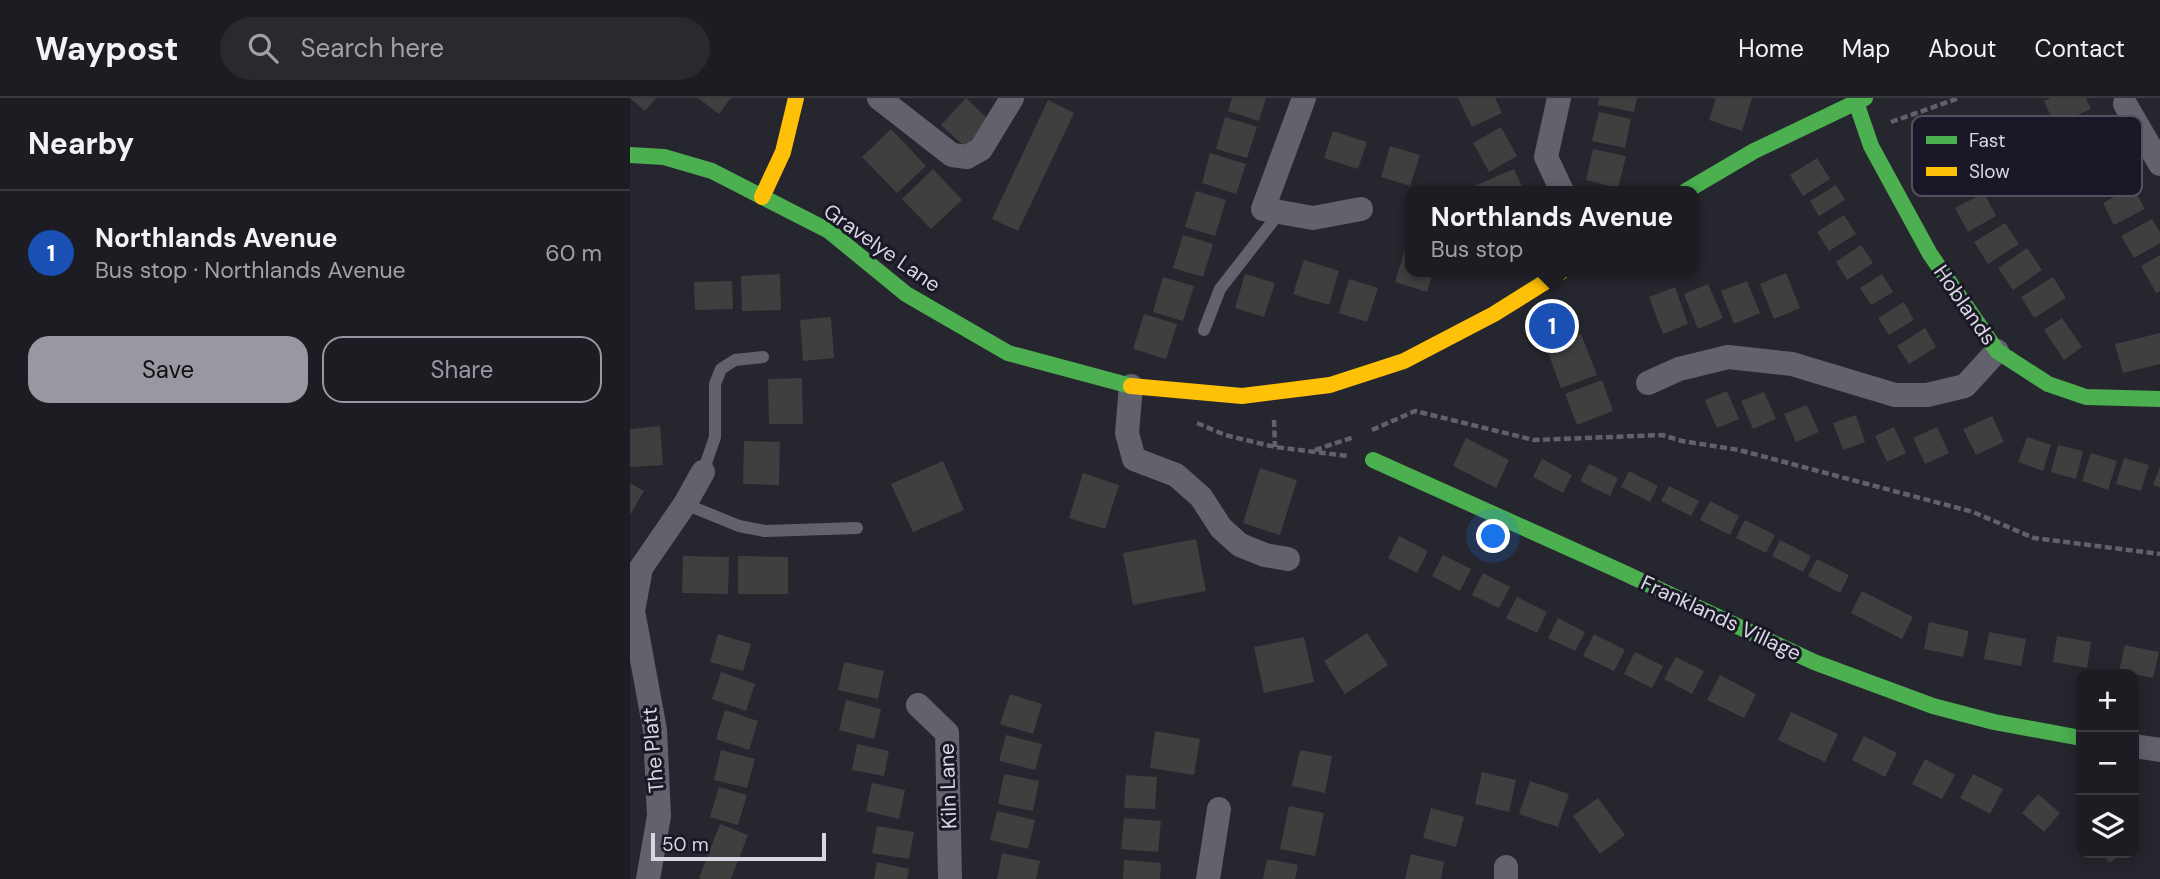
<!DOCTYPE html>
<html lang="en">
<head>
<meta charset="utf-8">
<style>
  body { margin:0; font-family:"DM Sans",sans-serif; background:#29292f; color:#f1f3f6 }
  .controls { position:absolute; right:21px; bottom:21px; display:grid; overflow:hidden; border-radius:14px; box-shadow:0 4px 18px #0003 }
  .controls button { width:63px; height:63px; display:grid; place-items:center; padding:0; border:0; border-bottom:2px solid #3a3a40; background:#1c1c22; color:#f1f3f6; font:35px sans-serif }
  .scale { position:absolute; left:21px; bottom:18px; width:175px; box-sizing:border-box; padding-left:7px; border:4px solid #d7d6e1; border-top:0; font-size:19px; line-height:24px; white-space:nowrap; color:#d7d6e1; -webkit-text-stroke:5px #1a1827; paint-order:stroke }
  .you { position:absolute; left:864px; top:439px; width:24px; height:24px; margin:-18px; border:5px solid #fff; border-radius:50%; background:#1a73e8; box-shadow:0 0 0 10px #1a73e833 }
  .badge { display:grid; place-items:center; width:46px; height:46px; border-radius:50%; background:#9998a2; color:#fff; font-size:23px; font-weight:700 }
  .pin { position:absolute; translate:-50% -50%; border:4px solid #fff; box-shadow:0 2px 7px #0006 }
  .popup { position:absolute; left:775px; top:88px; width:294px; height:91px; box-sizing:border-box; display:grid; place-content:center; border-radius:14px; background:#1c1c22; filter:drop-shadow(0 2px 5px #0005); font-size:23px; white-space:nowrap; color:#a0a1a5 }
  .popup b { font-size:26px; color:#f1f3f6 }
  .popup::after { content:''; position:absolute; left:50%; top:100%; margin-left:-14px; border:14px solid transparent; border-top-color:#1c1c22 }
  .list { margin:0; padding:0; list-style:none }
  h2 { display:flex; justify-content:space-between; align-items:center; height:91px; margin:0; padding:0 28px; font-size:30px }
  h2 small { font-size:23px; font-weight:400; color:#a0a1a5 }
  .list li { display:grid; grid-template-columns:46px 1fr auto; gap:21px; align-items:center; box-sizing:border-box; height:126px; padding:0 28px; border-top:2px solid #3a3a40 }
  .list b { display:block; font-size:26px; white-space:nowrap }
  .list p { margin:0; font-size:23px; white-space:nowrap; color:#a0a1a5 }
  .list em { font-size:23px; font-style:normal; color:#a0a1a5 }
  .actions { display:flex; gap:14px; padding:21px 28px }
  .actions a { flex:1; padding:16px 0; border:2px solid #9998a2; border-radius:21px; text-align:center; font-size:24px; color:#9998a2 }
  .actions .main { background:#9998a2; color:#111 }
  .icon { flex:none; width:38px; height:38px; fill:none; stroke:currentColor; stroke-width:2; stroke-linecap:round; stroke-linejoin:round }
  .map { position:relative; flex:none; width:1530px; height:781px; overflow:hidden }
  header { display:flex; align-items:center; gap:42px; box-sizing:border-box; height:98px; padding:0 35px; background:#1c1c22; border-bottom:2px solid #3a3a40 }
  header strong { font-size:33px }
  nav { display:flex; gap:38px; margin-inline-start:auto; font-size:24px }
  .search { width:490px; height:63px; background:#29292f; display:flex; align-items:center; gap:18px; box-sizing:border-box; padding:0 24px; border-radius:38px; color:#a0a1a5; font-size:26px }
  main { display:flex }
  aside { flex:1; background:#1c1c22 }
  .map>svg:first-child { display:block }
  .building { fill:#3e3f3f }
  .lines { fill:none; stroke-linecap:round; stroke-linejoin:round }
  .path { stroke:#62616a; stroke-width:4.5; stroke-dasharray:7 3.5; stroke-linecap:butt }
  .lane { stroke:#62626d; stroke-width:12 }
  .street { stroke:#62626d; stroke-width:24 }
  .fast { stroke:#4caf50; stroke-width:16 }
  .slow { stroke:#ffc107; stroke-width:16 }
  .labels { text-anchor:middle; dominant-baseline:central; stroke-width:6; stroke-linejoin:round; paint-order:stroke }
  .street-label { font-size:21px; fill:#d7d6e1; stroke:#1a1827 }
  .key { fill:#1a1827; stroke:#53515f; stroke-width:2 }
  .key-label { font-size:19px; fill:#d7d6e1 }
</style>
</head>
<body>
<header>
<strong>Waypost</strong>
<div class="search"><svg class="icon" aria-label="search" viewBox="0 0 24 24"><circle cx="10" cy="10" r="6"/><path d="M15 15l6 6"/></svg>Search here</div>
<nav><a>Home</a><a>Map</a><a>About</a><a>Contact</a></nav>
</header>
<main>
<aside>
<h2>Nearby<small></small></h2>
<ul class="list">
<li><span class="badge" style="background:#1a4fb4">1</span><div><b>Northlands Avenue</b><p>Bus stop · Northlands Avenue</p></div><em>60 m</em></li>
</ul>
<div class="actions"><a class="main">Save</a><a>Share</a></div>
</aside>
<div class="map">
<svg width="1530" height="781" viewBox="0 0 1530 781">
  <rect width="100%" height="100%" fill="#26262e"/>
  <path class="building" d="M0,0H26L15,13Z
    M68,0H101L89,16Z
    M336,0L360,23L335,49L311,27Z
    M602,0H636L629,23L598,13Z
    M828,0H865L872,15L842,29Z
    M969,0H1007L1004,14L968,7Z
    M1086,0H1122L1112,33L1079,22Z
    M1421,0H1456L1461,11L1425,27L1414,3Z
    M418,2L444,15L388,133L362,121Z
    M969,14L1001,21L995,50L962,43Z
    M595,19L627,29L617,60L586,51Z
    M1319,20L1337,50L1307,68L1289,38Z
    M1466,23L1477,46L1445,62L1434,39Z
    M871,29L887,58L859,74L843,45Z
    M261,31L296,68L267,95L232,59Z
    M703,33L737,44L728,71L694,60Z
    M760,48L790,57L780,88L751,79Z
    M963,51L996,58L988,90L956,82Z
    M1485,53L1498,79L1465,95L1453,69Z
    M580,55L616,66L606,96L572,85Z
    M1187,60L1200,81L1173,98L1160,77Z
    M1339,60L1352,83L1324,98L1311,75Z
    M303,71L332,102L301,131L272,101Z
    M884,71L894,93H847L844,88Z
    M1206,87L1215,102L1189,118L1180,103Z
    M1503,89L1515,111L1484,127L1473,105Z
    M566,93L596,102L585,138L555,129Z
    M1354,95L1366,118L1338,134L1325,110Z
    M1214,117L1226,136L1199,153L1187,134Z
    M1522,121L1530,134V145L1504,160L1491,138Z
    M1375,125L1389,146L1358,166L1344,144Z
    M553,137L583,146L573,179L543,170Z
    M1231,147L1243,165L1217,182L1206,164Z
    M776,148L780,150V174H803L797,194L765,184Z
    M1397,150L1412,172L1383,192L1368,170Z
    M1530,157V193L1526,195L1511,168Z
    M674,162L709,173L699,207L663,196Z
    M1156,175L1170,210L1144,221L1130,186Z
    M150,176L151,212L112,213L111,178Z
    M615,176L645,185L634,219L605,210Z
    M1252,176L1263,194L1241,207L1230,190Z
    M533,179L564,188L553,223L523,214Z
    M1423,179L1436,200L1404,220L1391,199Z
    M719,181L748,190L737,224L709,215Z
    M102,183L103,211L65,212L64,184Z
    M1117,183L1130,215L1104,226L1091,193Z
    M1078,186L1093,220L1068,231L1054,196Z
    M1045,189L1058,226L1033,236L1019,199Z
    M1274,204L1284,222L1259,237L1248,220Z
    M514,216L547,226L536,261L503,251Z
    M201,219L204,260L173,263L170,222Z
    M1432,220L1452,249L1434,262L1414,232Z
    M1295,230L1306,249L1279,266L1267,248Z
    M1530,235V266L1493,275L1485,246Z
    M951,236L967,277L931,290L916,249Z
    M172,280L173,326H139L138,281Z
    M972,282L983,313L947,327L935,296Z
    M1097,293L1109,321L1087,330L1075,302Z
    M1134,294L1146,321L1123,331L1111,303Z
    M1177,307L1189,334L1166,344L1154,316Z
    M1226,317L1235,344L1213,352L1203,325Z
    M1362,318L1374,344L1346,357L1333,331Z
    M30,328L33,367L0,369V331Z
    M1264,329L1276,355L1257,364L1245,338Z
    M1307,329L1319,355L1295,366L1283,340Z
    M1397,339L1421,347L1413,373L1388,364Z
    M836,340L879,362L866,390L823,368Z
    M114,343L150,344L149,387L113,386Z
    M1428,347L1453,353L1446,381L1421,374Z
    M1461,355L1487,363L1478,392L1452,383Z
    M1494,360L1519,367L1511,393L1486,386Z
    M912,361L942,377L933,395L903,379Z
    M313,363L334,412L283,434L261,386Z
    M959,366L988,380L980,398L950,383Z
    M1530,369V389L1523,387Z
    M630,370L667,382L650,437L613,425Z
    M999,373L1028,388L1020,404L991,389Z
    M453,375L489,387L475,431L439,420Z
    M0,385L14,393L0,417Z
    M1039,388L1069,403L1061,418L1031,403Z
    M1080,403L1109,418L1100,437L1070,422Z
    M1115,422L1145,437L1136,455L1106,440Z
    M769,438L798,453L787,475L758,460Z
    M566,441L576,493L503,507L493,455Z
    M1150,442L1181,458L1173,474L1142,458Z
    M813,457L841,471L830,493L802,478Z
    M53,458L99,459L98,496L52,495Z
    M108,458L158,459V496H108Z
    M1187,461L1219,477L1210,495L1178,478Z
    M853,475L880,489L869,510L842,497Z
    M1232,493L1283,519L1272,541L1221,515Z
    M887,499L917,514L907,535L876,520Z
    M928,520L955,534L945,553L918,540Z
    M1299,524L1339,533L1333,559L1294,551Z
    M1359,534L1396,541L1391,568L1354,561Z
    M737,535L758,567L715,596L694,563Z
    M88,536L121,546L113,573L80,564Z
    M964,536L995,552L984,573L953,558Z
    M1427,538L1461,544L1457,570L1423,564Z
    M674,539L684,584L634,595L624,549Z
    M1495,547L1529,554L1523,580L1489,573Z
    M1005,554L1033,568L1022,590L994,576Z
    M1046,559L1074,573L1062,596L1034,581Z
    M214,564L254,573L248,601L208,592Z
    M91,574L125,586L116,613L82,601Z
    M1090,577L1126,596L1114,620L1077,602Z
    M380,596L412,606L403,636L370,626Z
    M216,602L251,611L244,641L209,632Z
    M95,612L128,623L119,652L86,641Z
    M1161,614L1208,636L1195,664L1148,642Z
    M525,633L570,641L564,677L520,670Z
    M376,637L412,646L405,672L369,663Z
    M1234,638L1267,655L1255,679L1222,662Z
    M227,646L259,653L254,678L222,672Z
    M91,652L125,661L117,690L84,682Z
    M670,652L702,658L695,695L662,688Z
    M1295,661L1325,677L1312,701L1282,686Z
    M852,674L886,682L879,714L845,706Z
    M374,676L409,683L403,713L368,706Z
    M1343,676L1373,691L1360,716L1330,700Z
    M496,677L527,679L525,711L494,710Z
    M900,683L939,696L928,729L889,716Z
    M242,685L275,692L269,721L236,713Z
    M89,689L117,697L108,727L80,719Z
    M1408,696L1430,715L1414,734L1392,715Z
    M968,700L995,737L970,756L943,718Z
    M659,708L694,715L685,758L650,751Z
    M801,710L834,719L826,749L793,740Z
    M367,713L405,722L398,751L360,742Z
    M494,720L531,723L528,754L491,751Z
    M90,726L118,737L101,781H71L69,780Z
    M247,728L284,734L279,761L242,755Z
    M372,755L410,763L406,781H367Z
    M1471,755H1492L1480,765Z
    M781,756L814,764L811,781H775Z
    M637,761L668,767L665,781H633Z
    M494,762L531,765L530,781H493Z
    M247,764L279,771L277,781H244Z"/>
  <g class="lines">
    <path class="path" d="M1261,24L1329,0
      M644,322L645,349
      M567,325L595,337L645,349L718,358
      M742,332L785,313L904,342L1032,337L1052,343L1109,352L1343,414L1404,440L1530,456
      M685,352L724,339"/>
    <path class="lane" d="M574,232L590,191L650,114
      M73,374L85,339V286L91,271L105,262L133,259
      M55,406L109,428L135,433L227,430"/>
    <path class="street" d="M249,0L322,57L337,59L351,51L382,0
      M674,0L633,111L683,120L731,111
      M929,0L916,59L932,93
      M1495,6L1530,66
      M1018,285L1049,271L1098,259L1162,266L1265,297H1297L1335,288L1367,253
      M501,288L497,335L504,361L546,377L571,399L591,430L610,447L635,457L658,461
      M288,607L317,635L320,781
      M1504,648L1530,652
      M876,769V781
      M18,781L29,718L25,632L3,513L11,470L55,406L73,374
      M578,781L589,711"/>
    <path class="fast" d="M1226,4L1241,48L1300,156L1367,253L1418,286L1456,299L1530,301
      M0,57L34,59L82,73L199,133L276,196L378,255L501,288
      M1056,93L1124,53L1235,0
      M743,362L990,473L1184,564L1303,608L1364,624L1451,640"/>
    <path class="slow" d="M132,99L153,54L166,0
      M501,288L612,298L700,287L774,263L864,216L931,174"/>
  </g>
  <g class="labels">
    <g class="street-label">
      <text transform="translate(252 150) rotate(35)">Gravelye Lane</text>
      <text transform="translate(1335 207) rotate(55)">Hoblands</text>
      <text transform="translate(1091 520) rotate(25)">Franklands Village</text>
      <text transform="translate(23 652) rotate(-95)">The Platt</text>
      <text transform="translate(318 688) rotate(-92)">Kiln Lane</text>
    </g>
  </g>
  <rect x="1282" y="18" width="230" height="80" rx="10" class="key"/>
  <rect x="1296" y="38" width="31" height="8" fill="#4caf50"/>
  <rect x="1296" y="69" width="31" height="9" fill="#ffc107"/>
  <g class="key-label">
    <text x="1339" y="49">Fast</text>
    <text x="1339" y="80">Slow</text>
  </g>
</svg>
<div class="controls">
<button>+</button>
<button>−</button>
<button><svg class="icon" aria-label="layers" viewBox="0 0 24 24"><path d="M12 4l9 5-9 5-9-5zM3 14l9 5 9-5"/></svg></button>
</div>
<div class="scale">50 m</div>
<div class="you"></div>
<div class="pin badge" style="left:922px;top:228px;background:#1a4fb4">1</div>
<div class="popup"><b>Northlands Avenue</b>Bus stop</div>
</div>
</main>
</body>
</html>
